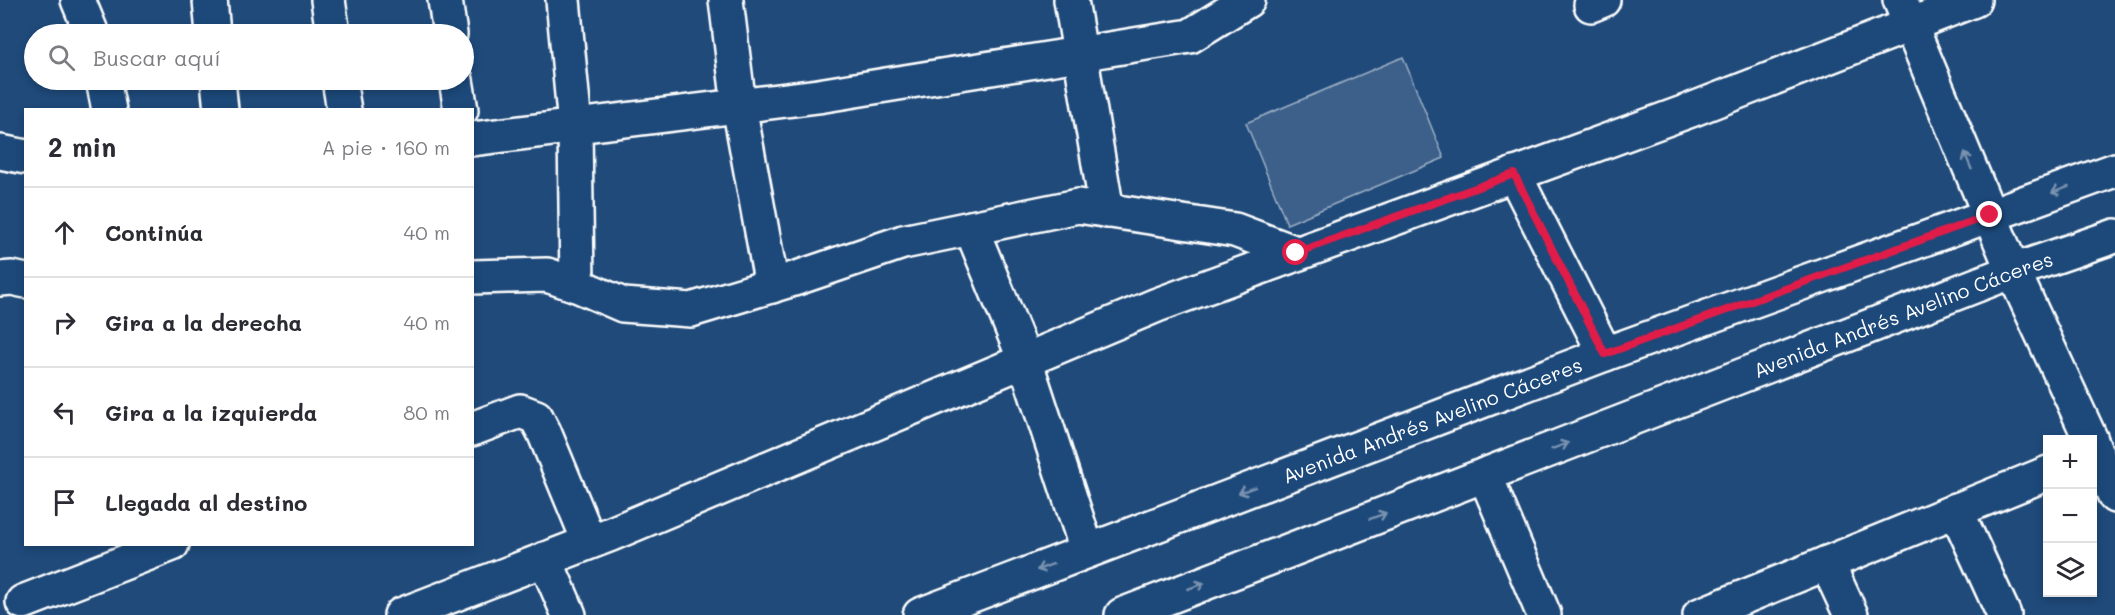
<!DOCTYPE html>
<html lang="es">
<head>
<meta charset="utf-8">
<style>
  body { margin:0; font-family:Mali,sans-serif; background:#f2f2f3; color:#2b2b33 }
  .controls { position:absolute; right:18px; bottom:18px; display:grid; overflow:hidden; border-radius:0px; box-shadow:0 3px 9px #0003 }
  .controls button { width:54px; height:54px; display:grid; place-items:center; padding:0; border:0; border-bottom:2px solid #e1e1e2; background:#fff; color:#2b2b33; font:30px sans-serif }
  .stop { position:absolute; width:18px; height:18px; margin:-14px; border:4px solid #e11d48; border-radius:50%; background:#fff }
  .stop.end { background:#e11d48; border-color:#fff; box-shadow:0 2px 6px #0008 }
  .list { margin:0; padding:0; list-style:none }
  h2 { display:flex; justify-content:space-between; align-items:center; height:78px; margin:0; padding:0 24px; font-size:26px }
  h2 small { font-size:20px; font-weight:400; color:#7c7c81 }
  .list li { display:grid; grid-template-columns:39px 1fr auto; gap:18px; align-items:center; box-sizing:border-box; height:90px; padding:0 24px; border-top:2px solid #e1e1e2 }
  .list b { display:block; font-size:22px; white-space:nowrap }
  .list em { font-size:20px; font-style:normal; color:#7c7c81 }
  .icon { flex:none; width:33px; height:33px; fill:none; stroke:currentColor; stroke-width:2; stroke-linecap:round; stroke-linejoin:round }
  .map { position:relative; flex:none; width:2115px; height:615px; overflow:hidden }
  .search { position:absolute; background:#fff; box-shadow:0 3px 9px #0003; left:24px; top:24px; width:450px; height:66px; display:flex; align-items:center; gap:15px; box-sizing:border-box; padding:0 21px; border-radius:33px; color:#7c7c81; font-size:22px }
  .panel { position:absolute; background:#fff; box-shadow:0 3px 9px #0003; left:24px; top:108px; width:450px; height:438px; border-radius:0px }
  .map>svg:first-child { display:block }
  .green { fill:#3c618b; stroke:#9eb0c5; stroke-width:1.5 }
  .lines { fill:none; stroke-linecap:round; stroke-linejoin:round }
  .minor-casing { stroke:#fff; stroke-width:38 }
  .minor { stroke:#1f4a7a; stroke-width:33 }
  .oneway { stroke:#7992af }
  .route { stroke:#e11d48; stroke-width:8 }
  .labels { text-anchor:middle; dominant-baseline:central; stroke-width:6; stroke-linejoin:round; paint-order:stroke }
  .street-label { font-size:20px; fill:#fff; stroke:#1f4a7a }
</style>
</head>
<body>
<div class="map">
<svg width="2115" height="615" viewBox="0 0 2115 615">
  <rect width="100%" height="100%" fill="#1f4a7a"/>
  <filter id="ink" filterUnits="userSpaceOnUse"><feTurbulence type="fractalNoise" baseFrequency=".0167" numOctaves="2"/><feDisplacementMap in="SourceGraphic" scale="12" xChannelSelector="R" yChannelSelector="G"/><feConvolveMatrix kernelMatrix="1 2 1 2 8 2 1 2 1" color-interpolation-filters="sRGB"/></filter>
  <g filter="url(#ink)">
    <path class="green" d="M1403,57L1444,158L1287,224L1246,123Z"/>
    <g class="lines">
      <defs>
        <g id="minor">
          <path d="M78,0L92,34"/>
          <path d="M210,0L213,34"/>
          <path d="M328,0L333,34"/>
          <path d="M445,0L450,34"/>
          <path d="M563,0L575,126L577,285"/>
          <path d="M726,0L739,106L772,286"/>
          <path d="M1071,0L1107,211"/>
          <path d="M1900,0L2013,271L2091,440"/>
          <path d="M1591,5L1603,0"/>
          <path d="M103,80L109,110"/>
          <path d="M218,80L221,110"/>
          <path d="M339,80L344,110"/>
          <path d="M456,80L461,110"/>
          <path d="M472,139L818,96L1190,36L1248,0"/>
          <path d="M0,152L26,157"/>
          <path d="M1514,174L1605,354"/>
          <path d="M971,228L1025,360L1087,550"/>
          <path d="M472,277L547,275L577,285L623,305L691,310L797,278L903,242L1078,206L1235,230L1296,253"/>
          <path d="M0,279L12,278L26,281"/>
          <path d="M472,429L520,411L536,417L544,432L589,541"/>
          <path d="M2092,444L2115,496"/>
          <path d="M1485,475L1544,615"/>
          <path d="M1956,510L2004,615"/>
          <path d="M545,559L569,615"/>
          <path d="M1827,563L1851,615"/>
          <path d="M23,602L172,544"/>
          <path d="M401,615L611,534L1157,305L1691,110L1974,0"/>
          <path id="s1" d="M920,615L1605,354L2115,170"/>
          <path id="s2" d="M1122,615L2013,271L2115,236"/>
          <path d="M1700,615L2048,473"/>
        </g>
      </defs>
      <use href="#minor" class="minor-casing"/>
      <use href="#minor" class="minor"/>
    </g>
    <defs><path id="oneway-shaft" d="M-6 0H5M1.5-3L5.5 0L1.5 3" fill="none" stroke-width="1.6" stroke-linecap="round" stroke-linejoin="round" transform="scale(1.5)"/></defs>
    <g class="oneway">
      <use href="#oneway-shaft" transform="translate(1968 161) rotate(-113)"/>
      <use href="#oneway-shaft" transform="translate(2060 190) rotate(160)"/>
      <use href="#oneway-shaft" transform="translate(1560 446) rotate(-21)"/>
      <use href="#oneway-shaft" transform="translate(1247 490) rotate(159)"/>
      <use href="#oneway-shaft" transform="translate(1378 516) rotate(-21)"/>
      <use href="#oneway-shaft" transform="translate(1045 567) rotate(159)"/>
      <use href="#oneway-shaft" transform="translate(1196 586) rotate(-21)"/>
    </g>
  </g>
  <g class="lines" filter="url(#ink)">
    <path class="route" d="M1296,253L1514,174L1605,354L1990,215"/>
  </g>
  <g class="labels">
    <g class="street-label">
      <text stroke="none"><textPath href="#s2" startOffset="837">Avenida Andrés Avelino Cáceres</textPath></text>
      <text stroke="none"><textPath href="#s1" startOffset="548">Avenida Andrés Avelino Cáceres</textPath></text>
    </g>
  </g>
</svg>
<div class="controls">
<button>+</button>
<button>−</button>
<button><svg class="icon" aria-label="layers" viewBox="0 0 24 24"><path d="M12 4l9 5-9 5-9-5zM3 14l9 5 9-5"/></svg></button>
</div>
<div class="stop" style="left:1296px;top:253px"></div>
<div class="stop end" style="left:1990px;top:215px"></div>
<div class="search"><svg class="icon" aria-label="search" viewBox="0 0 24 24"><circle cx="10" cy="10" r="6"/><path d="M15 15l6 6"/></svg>Buscar aquí</div>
<section class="panel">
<h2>2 min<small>A pie · 160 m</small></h2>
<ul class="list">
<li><svg class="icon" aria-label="ahead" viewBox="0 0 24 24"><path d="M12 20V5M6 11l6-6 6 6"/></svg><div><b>Continúa</b></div><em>40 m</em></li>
<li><svg class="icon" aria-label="right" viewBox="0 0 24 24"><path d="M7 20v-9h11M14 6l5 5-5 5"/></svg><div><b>Gira a la derecha</b></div><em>40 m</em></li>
<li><svg class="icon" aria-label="left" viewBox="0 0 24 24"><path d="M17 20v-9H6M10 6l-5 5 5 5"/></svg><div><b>Gira a la izquierda</b></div><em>80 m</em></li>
<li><svg class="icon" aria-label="arrive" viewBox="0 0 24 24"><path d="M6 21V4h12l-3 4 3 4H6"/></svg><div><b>Llegada al destino</b></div></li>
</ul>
</section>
</div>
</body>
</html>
